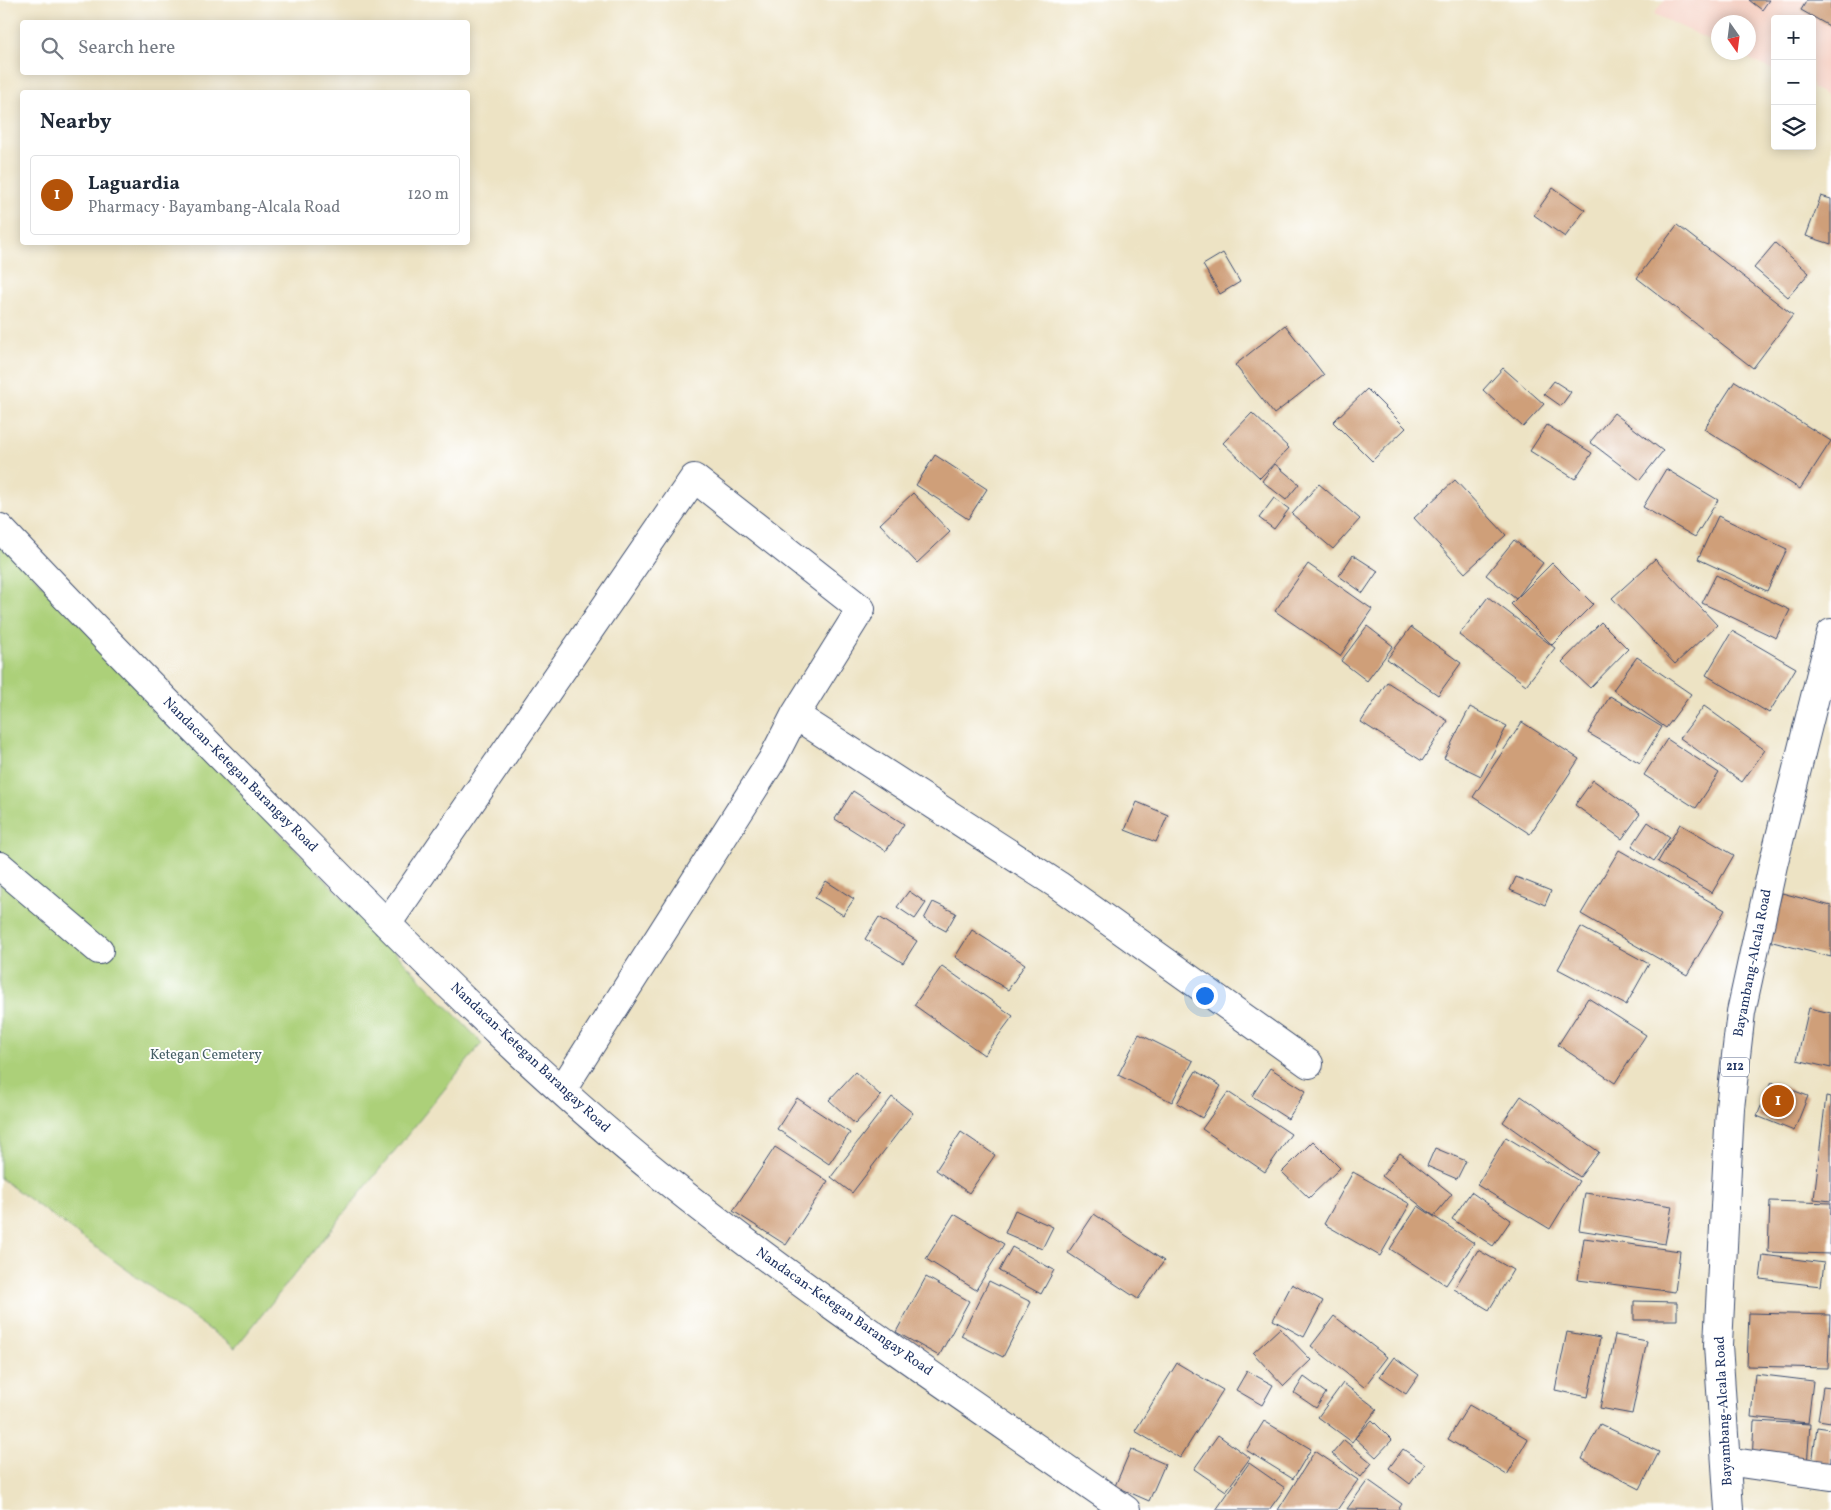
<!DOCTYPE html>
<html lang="en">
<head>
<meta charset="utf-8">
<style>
  body { margin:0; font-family:Vollkorn,serif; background:#f6f6f7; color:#1f2937 }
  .controls { position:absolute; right:15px; top:15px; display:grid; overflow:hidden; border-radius:5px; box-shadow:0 2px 12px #0003 }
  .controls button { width:45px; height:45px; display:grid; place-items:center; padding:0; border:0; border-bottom:1px solid #e0e1e3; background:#fff; color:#1f2937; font:25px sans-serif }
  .compass { position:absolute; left:1711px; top:15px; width:45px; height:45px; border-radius:50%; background:#fff; box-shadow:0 2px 12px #0003; rotate:166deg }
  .you { position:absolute; left:1204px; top:995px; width:18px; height:18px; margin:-12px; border:4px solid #fff; border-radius:50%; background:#1a73e8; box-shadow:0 0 0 8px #1a73e833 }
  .badge { display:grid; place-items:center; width:32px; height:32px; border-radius:50%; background:#b45309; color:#fff; font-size:16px; font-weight:700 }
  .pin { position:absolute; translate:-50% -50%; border:2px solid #fff; box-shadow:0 1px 5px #0006 }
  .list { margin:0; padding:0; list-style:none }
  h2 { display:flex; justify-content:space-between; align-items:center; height:65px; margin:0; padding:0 20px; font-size:21px }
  h2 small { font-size:16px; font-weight:400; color:#747a83 }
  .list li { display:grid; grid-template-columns:32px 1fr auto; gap:15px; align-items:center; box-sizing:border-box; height:80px; margin:0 10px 10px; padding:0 10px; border:1px solid #e0e1e3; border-radius:5px }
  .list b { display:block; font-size:19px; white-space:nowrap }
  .list p { margin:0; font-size:16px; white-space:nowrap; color:#747a83 }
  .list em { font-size:16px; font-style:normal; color:#747a83 }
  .icon { flex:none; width:28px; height:28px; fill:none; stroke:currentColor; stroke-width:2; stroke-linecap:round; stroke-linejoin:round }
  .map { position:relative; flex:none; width:1831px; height:1510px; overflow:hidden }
  .search { position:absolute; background:#fff; box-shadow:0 2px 12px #0003; left:20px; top:20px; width:450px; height:55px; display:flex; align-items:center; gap:12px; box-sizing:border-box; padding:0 18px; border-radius:5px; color:#747a83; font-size:19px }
  .panel { position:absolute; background:#fff; box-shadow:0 2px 12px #0003; left:20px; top:90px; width:450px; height:155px; border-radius:5px }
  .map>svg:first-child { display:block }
  .built { fill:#f6d1c5 }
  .green { fill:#acd079; stroke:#64806c }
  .building { fill:#cf9f79 }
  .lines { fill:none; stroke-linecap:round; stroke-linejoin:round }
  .minor-casing { stroke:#3a4a6d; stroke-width:30 }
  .major-casing { stroke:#3a4a6d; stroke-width:30 }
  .minor { stroke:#fff; stroke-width:28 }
  .major { stroke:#fff; stroke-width:28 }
  .labels { text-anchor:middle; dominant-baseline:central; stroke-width:4; stroke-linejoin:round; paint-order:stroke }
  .shield { fill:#fff; stroke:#5f6d8e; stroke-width:1 }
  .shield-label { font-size:12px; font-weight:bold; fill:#1b2f5e }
  .street-label { font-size:14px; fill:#1b2f5e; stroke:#fff }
  .park-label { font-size:14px; fill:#465f66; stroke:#fff }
</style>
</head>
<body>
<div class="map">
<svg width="1831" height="1510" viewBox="0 0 1831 1510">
  <rect width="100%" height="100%" fill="#fff"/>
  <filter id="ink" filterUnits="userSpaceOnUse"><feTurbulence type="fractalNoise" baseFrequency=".02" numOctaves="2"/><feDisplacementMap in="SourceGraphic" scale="10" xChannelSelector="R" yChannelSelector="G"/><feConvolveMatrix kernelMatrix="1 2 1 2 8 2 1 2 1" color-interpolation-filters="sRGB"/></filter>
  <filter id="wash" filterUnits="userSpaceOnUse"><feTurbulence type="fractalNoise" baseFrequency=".0096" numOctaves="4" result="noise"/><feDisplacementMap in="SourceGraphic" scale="20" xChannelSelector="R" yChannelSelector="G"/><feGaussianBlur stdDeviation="1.12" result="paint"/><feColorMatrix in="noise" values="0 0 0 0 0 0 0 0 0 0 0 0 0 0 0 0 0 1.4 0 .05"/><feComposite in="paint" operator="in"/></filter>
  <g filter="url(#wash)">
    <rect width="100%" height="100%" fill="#ede3c4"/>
    <path class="built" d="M1664,0H1831V97L1812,88V19H1775V71L1736,53L1748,52V22H1718V44L1654,14Z"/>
    <path class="green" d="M0,541L482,1043L235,1348L0,1178Z"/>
    <g id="blocks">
      <path class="building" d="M1749,0H1769L1762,10Z
        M1807,0H1831V27L1801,10Z
        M1553,188L1585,210L1565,237L1534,215Z
        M1821,196L1831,199V244L1806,236Z
        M1677,225L1793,315L1753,368L1637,278Z
        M1775,243L1809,273L1788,297L1754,268Z
        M1223,253L1240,282L1220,294L1203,265Z
        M1285,325L1324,375L1274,414L1235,365Z
        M1503,368L1544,404L1523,427L1483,390Z
        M1554,381L1571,392L1561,406L1544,394Z
        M1735,381L1831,441L1800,489L1704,429Z
        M1367,389L1406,428L1372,461L1333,422Z
        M1252,413L1289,448L1260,478L1223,443Z
        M1614,413L1663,451L1640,480L1590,442Z
        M1547,425L1592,453L1575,479L1530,451Z
        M935,455L987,489L968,519L916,485Z
        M1275,464L1299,484L1286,500L1262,481Z
        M1666,469L1718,500L1695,537L1643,507Z
        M1455,480L1506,535L1465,573L1414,518Z
        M1319,484L1360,519L1333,549L1292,514Z
        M913,493L950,532L917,563L880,524Z
        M1274,498L1289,509L1274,529L1259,518Z
        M1718,516L1787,549L1767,591L1698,559Z
        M1514,540L1543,563L1516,599L1486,575Z
        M1353,555L1378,571L1363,593L1339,576Z
        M1655,559L1717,625L1675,664L1612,598Z
        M1552,563L1593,604L1552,645L1511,604Z
        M1308,564L1372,609L1340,656L1275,611Z
        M1716,575L1790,610L1776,638L1702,603Z
        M1488,597L1555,648L1526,685L1459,635Z
        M1601,622L1628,649L1590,688L1562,662Z
        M1367,626L1393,646L1367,681L1341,661Z
        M1411,627L1461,663L1438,695L1387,659Z
        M1732,631L1796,668L1769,713L1706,675Z
        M1637,657L1691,694L1666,728L1613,690Z
        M1387,682L1448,721L1422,761L1361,722Z
        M1610,696L1662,727L1640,763L1588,733Z
        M1704,706L1765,750L1742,782L1680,738Z
        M1470,707L1507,726L1481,776L1444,758Z
        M1522,722L1579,759L1530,834L1473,797Z
        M1667,739L1719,773L1696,808L1644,775Z
        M1593,780L1640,814L1622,839L1575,805Z
        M853,791L904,824L886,851L835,819Z
        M1137,802L1168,815L1156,842L1125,830Z
        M1648,822L1670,837L1654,861L1632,846Z
        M1680,824L1734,855L1712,893L1658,862Z
        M1619,850L1725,910L1687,975L1581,914Z
        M1516,877L1551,891L1545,905L1510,890Z
        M826,881L854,899L843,915L815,898Z
        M909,891L926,903L915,919L897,907Z
        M1782,893L1831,906V957L1769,941Z
        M933,902L956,913L946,931L924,919Z
        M879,917L917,941L903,963L865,939Z
        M1581,927L1649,964L1626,1005L1558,969Z
        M972,930L1025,964L1008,990L955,957Z
        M942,966L1013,1016L984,1055L914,1005Z
        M1588,998L1646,1035L1615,1083L1558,1045Z
        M1809,1008L1831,1013V1068L1797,1060Z
        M1139,1034L1193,1061L1172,1102L1118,1075Z
        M1270,1068L1306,1091L1288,1119L1252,1096Z
        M1196,1071L1221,1086L1202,1118L1177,1103Z
        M855,1072L881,1096L855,1124L829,1100Z
        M1771,1082L1808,1096L1794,1131L1757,1116Z
        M1228,1092L1291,1134L1265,1172L1202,1129Z
        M1521,1096L1599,1152L1580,1177L1503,1122Z
        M1826,1096L1831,1097V1201L1814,1199Z
        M892,1097L913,1113L852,1193L831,1177Z
        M797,1098L850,1133L829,1164L777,1129Z
        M961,1132L995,1155L969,1193L936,1170Z
        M1506,1137L1579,1181L1550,1229L1477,1185Z
        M1313,1141L1340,1168L1309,1198L1282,1172Z
        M775,1147L828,1181L786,1245L733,1211Z
        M1435,1148L1466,1161L1457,1179L1427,1166Z
        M1400,1153L1452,1194L1434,1216L1382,1176Z
        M1353,1172L1410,1204L1380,1256L1324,1224Z
        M1471,1192L1511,1220L1493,1246L1452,1219Z
        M1585,1193L1672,1206L1665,1244L1579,1230Z
        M1770,1201L1831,1203L1830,1254L1768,1252Z
        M1418,1206L1474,1243L1446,1285L1390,1249Z
        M1015,1210L1053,1227L1042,1249L1005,1233Z
        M954,1214L1004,1244L976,1290L926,1259Z
        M1094,1214L1164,1261L1138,1299L1068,1253Z
        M1584,1238L1680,1251L1675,1292L1578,1280Z
        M1012,1247L1054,1270L1041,1294L999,1271Z
        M1478,1250L1513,1270L1489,1310L1454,1289Z
        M1763,1255L1824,1263L1821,1286L1760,1279Z
        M926,1277L969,1301L939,1356L896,1332Z
        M989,1281L1031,1302L1003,1357L961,1336Z
        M1292,1284L1323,1301L1304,1337L1273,1320Z
        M1634,1301L1677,1302V1320H1634Z
        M1749,1313L1830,1315L1828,1368L1747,1366Z
        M1334,1316L1387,1357L1364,1387L1311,1346Z
        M1280,1328L1311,1360L1284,1386L1253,1353Z
        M1567,1332L1600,1338L1588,1397L1555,1390Z
        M1615,1335L1647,1341L1632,1414L1600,1408Z
        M1394,1357L1419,1375L1406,1394L1380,1376Z
        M1177,1363L1223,1390L1180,1458L1135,1431Z
        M1247,1371L1273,1385L1262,1405L1236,1390Z
        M1755,1374L1813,1381L1808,1423L1751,1417Z
        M1304,1377L1326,1393L1316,1408L1294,1393Z
        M1343,1383L1377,1409L1352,1442L1318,1417Z
        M1823,1387L1831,1388V1422L1818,1420Z
        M1469,1405L1528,1439L1507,1475L1448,1439Z
        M1372,1420L1392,1440L1376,1457L1355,1438Z
        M1264,1421L1311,1449L1293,1479L1246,1450Z
        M1754,1421L1810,1424L1807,1466L1752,1463Z
        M1600,1424L1659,1452L1640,1489L1582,1459Z
        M1817,1427L1831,1429V1474L1811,1471Z
        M1218,1435L1250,1458L1226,1491L1194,1469Z
        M1344,1440L1372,1463L1361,1477L1332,1454Z
        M1131,1449L1165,1464L1149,1501L1115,1486Z
        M1403,1449L1425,1464L1410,1484L1389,1468Z
        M1315,1451L1358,1480L1337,1510H1278Z
        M1249,1463L1285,1488L1269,1510H1216Z
        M1368,1480L1402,1504L1398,1510L1347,1509Z"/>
    </g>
  </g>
  <g filter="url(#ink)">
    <use href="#blocks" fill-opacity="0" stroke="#3a4a6d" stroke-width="1"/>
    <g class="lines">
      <defs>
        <path id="minor" d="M0,528C100,634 202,738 305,841C419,957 535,1074 661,1176C810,1296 970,1401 1126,1510
          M795,715L1058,885L1309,1064
          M0,866L99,950
          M387,924L694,478L861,609L795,715L772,760L562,1090
          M1726,1461L1831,1476"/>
        <path id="major" d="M1729,1510L1718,1345L1730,1108L1741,1012L1773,865L1831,633"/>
      </defs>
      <use href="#minor" class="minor-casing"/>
      <use href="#major" class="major-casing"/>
      <use href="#minor" class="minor"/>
      <use href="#major" class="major"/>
    </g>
  </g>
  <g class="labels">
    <rect class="shield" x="1721" y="1057.5" width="28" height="19" rx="4"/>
    <g class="shield-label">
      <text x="1735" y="1067">212</text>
    </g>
    <g class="street-label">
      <text transform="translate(240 775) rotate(45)">Nandacan-Ketegan Barangay Road</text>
      <text transform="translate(1753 963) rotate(-79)">Bayambang-Alcala Road</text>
      <text transform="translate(530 1058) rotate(43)">Nandacan-Ketegan Barangay Road</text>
      <text transform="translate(844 1312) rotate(35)">Nandacan-Ketegan Barangay Road</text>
      <text transform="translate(1724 1411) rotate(-93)">Bayambang-Alcala Road</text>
    </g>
    <g class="park-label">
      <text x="206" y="1055">Ketegan Cemetery</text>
    </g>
  </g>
</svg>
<div class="controls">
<button>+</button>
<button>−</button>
<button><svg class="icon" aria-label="layers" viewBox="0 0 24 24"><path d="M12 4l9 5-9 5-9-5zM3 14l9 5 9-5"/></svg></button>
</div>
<svg class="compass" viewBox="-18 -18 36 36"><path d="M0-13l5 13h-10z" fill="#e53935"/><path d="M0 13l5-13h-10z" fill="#747a83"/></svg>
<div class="you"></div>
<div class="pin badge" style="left:1778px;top:1101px">1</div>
<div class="search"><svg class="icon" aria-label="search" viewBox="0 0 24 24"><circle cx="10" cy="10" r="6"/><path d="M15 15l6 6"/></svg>Search here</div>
<section class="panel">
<h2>Nearby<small></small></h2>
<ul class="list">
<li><span class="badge">1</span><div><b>Laguardia</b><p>Pharmacy · Bayambang-Alcala Road</p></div><em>120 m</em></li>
</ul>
</section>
</div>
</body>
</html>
